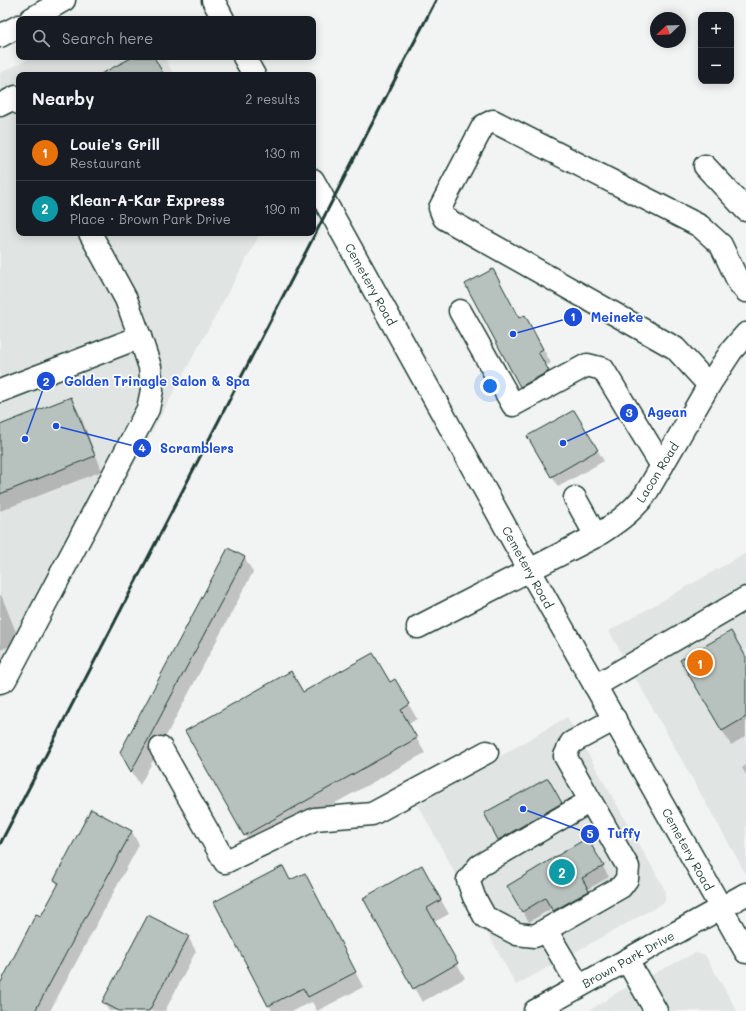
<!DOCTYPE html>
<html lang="en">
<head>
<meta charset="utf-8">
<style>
	:root { --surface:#171b24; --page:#242831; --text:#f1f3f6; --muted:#9ea1a6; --line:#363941; --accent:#0b8043 }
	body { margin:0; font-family:Mali,sans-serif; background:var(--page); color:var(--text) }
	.controls { position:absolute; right:12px; top:12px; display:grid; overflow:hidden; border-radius:8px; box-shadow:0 2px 10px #0003 }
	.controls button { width:36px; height:36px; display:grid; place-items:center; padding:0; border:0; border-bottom:1px solid var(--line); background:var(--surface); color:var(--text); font:20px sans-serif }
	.compass { position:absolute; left:650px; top:12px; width:36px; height:36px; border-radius:50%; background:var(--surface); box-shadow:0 2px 10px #0003; rotate:247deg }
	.you { position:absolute; left:490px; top:386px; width:14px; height:14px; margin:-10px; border:3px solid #fff; border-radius:50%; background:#1a73e8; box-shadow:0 0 0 6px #1a73e833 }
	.badge { display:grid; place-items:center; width:26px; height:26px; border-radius:50%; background:var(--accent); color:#fff; font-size:13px; font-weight:700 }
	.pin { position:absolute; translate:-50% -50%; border:2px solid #fff; box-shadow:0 1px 4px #0006 }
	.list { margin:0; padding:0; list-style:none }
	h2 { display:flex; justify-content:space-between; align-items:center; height:52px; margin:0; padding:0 16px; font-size:17px }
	h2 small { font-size:13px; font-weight:400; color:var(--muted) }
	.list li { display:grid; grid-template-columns:26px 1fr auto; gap:12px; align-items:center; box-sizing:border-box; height:56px; padding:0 16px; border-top:1px solid var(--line) }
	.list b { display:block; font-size:15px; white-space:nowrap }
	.list p { margin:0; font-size:13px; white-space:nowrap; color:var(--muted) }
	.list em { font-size:13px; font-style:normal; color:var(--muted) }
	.icon { flex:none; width:22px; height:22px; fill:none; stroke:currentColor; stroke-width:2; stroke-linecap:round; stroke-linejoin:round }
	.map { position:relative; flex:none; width:746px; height:1011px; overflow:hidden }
	.search { position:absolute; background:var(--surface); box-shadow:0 2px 10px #0003; left:16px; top:16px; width:300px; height:44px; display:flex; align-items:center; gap:10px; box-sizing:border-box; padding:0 14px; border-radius:8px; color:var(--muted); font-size:15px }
	.panel { position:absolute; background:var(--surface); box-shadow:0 2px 10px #0003; left:16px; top:72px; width:300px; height:164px; border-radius:8px }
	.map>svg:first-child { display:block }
	.built { fill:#e0e4e3 }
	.shadow { fill:#0003 }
	.building { fill:#b7c1bd; stroke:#1f3d34 }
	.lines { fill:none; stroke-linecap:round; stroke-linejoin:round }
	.minor-casing { stroke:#1f3d34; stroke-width:25 }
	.major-casing { stroke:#1f3d34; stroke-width:25 }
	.minor { stroke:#fff; stroke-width:22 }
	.major { stroke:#fff; stroke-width:22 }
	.rail { stroke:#1f3d34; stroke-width:3 }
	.labels { text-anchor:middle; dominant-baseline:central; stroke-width:3.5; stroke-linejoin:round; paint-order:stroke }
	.street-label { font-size:12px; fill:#1f3d34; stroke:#fff }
	.leader { fill:none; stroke:#1d4ed8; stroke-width:1.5 }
	.callout-dot { fill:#1d4ed8; stroke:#fff; stroke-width:1.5 }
	.mark-label { font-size:12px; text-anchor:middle; font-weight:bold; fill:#fff }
	.callout-label { font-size:13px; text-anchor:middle; font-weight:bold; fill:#1d4ed8; stroke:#fff; stroke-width:3.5; stroke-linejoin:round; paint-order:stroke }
</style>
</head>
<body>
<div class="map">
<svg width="746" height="1011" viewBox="0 0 746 1011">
	<rect width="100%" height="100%" fill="#f2f3f3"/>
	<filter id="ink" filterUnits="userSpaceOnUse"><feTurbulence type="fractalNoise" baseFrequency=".025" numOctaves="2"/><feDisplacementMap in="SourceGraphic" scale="8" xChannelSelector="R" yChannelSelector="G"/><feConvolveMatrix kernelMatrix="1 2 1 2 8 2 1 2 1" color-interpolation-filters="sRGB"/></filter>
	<g filter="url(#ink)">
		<!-- built -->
		<g class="built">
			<path d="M33,57H164L174,75H19V233L260,234L9,693L0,697V73Z"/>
			<path d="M746,553V874L609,631Z"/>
			<path d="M567,717L665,890V902L516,985L418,805Z"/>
			<path d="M695,953L705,955L737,1011H589L618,992Z"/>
		</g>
		<!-- shadow -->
		<g class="shadow">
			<path d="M533,330L551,363L546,366L556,386L529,401L521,387Z"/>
			<path d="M71,398L79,412L102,471L0,511V426Z"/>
			<path d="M574,411L604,461L558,487L529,436Z"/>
			<path d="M229,550L245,558L253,572L140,785L121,752Z"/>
			<path d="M0,592L20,642L0,650Z"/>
			<path d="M746,659V736L731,745L689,675Z"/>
			<path d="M395,680L417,719L408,724L425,753L253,849L187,731L303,694L390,683Z"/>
			<path d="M746,765V775L742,768Z"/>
			<path d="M554,790L567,814L505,850L485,814Z"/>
			<path d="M92,810L132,832L139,845L50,1011H0V985L58,886L55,880Z"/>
			<path d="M587,840L609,877L588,889L595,902L560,921L552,908L529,922L508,886Z"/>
			<path d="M290,881L312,888L363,987L317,1011L312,1002L293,1011H272L269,1005Z"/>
			<path d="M430,881L449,914L434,922L465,978L422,1002L414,988Z"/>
			<path d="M188,937L196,951L165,1011H109L103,1002Z"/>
		</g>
		<!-- building -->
		<g class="building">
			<path d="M133,57H154L164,75H99Z"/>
			<path d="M493,269L519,318L525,315L543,349L538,352L549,371L520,387L465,284Z"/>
			<path d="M71,397L95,456L0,494V425Z"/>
			<path d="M574,410L598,450L551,477L527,436Z"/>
			<path d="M228,548L245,557L131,772L120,752Z"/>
			<path d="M731,631L746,657V717L722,731L680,660Z"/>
			<path d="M373,653L390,682L395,679L410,704L401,710L417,738L244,836L185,731L291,671L303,692Z"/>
			<path d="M548,778L562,803L498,840L484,813Z"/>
			<path d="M91,809L132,831L35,1011H0V984L36,914L41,916L59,883L54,880Z"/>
			<path d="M587,838L604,866L582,878L589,891L553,911L545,898L522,912L507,886Z"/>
			<path d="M422,865L441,900L427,908L458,963L413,989L363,898Z"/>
			<path d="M283,866L290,880L305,873L356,972L308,997L303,988L268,1006L214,902Z"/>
			<path d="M148,915L189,936L149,1011H119L102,1002Z"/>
		</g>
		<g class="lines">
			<!-- minor casing -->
			<g class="minor-casing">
				<g id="minor">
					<path d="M0,105L16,97L19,103"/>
					<path d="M705,166L746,210"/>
					<path d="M460,311L513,405L587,365L603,369L662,466"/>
					<path d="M709,385L675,348L444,218L440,208L483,126L493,121L700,226L721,245L739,283L746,291"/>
					<path d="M0,391L140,337"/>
					<path d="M575,498L596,536"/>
					<path d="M418,627L596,536C615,524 631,513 645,495L709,385L732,350L746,334"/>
					<path d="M0,682L5,680L148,409L152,390L150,367L140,337L126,299L90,233"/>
					<path d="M595,686L746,598"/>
					<path d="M161,748L225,862L315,819L372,814L487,752"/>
					<path d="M590,801L479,866L468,880L474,897L485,917L517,934L535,936L621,887L627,879L628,867L565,756L571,743L615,719"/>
					<path d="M546,930L579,986"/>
					<path d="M627,960L656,1011"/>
					<path d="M535,1011L746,894"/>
				</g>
			</g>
			<!-- major casing -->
			<g class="major-casing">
				<g id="major">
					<path d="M213,0L223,19"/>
					<path d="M31,19L64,0"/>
					<path d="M0,36L19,26"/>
					<path d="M244,57L254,75"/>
					<path d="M313,180L516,546L746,952"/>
				</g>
			</g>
			<!-- minor -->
			<use href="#minor" class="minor"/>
			<!-- major -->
			<use href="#major" class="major"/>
			<!-- rail -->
			<path class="rail" d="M0,844L436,0"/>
		</g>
	</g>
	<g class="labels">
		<!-- street labels -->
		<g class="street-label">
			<text transform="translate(371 284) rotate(61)">Cemetery Road</text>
			<text transform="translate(657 472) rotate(-58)">Lacon Road</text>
			<text transform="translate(528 567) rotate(61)">Cemetery Road</text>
			<text transform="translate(688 849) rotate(61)">Cemetery Road</text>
			<text transform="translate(628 959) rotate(-29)">Brown Park Drive</text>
		</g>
	</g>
	<!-- callouts -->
	<path class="leader" d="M513 334L573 317M25 439L46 381M563 443L629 413M56 426L142 448M523 809L590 834"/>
	<g class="callout-dot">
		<circle cx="513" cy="334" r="4"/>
		<circle cx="25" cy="439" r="4"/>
		<circle cx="563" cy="443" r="4"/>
		<circle cx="56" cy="426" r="4"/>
		<circle cx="523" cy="809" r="4"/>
		<circle cx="573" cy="317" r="10"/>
		<circle cx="46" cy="381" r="10"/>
		<circle cx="629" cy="413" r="10"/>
		<circle cx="142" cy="448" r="10"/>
		<circle cx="590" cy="834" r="10"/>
	</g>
	<g class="mark-label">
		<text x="573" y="321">1</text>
		<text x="46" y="386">2</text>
		<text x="629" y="417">3</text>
		<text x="142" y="452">4</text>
		<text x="590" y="838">5</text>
	</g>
	<g class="callout-label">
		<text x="617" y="322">Meineke</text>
		<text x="157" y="386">Golden Trinagle Salon &amp; Spa</text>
		<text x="667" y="417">Agean</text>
		<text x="197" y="453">Scramblers</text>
		<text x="624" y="838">Tuffy</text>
	</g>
</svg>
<div class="controls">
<button>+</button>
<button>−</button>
</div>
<svg class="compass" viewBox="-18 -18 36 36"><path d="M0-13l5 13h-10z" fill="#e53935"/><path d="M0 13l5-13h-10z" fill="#9ea1a6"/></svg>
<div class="you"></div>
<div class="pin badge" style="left:700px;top:663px;background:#e8710a">1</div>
<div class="pin badge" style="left:562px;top:872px;background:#0f9aa8">2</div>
<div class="search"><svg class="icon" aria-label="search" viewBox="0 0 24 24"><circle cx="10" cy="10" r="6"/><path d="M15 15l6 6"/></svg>Search here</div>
<section class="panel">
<h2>Nearby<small>2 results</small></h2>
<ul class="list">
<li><span class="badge" style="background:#e8710a">1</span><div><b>Louie's Grill</b><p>Restaurant</p></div><em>130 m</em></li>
<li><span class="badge" style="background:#0f9aa8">2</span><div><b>Klean-A-Kar Express</b><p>Place · Brown Park Drive</p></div><em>190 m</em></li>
</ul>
</section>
</div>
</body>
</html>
